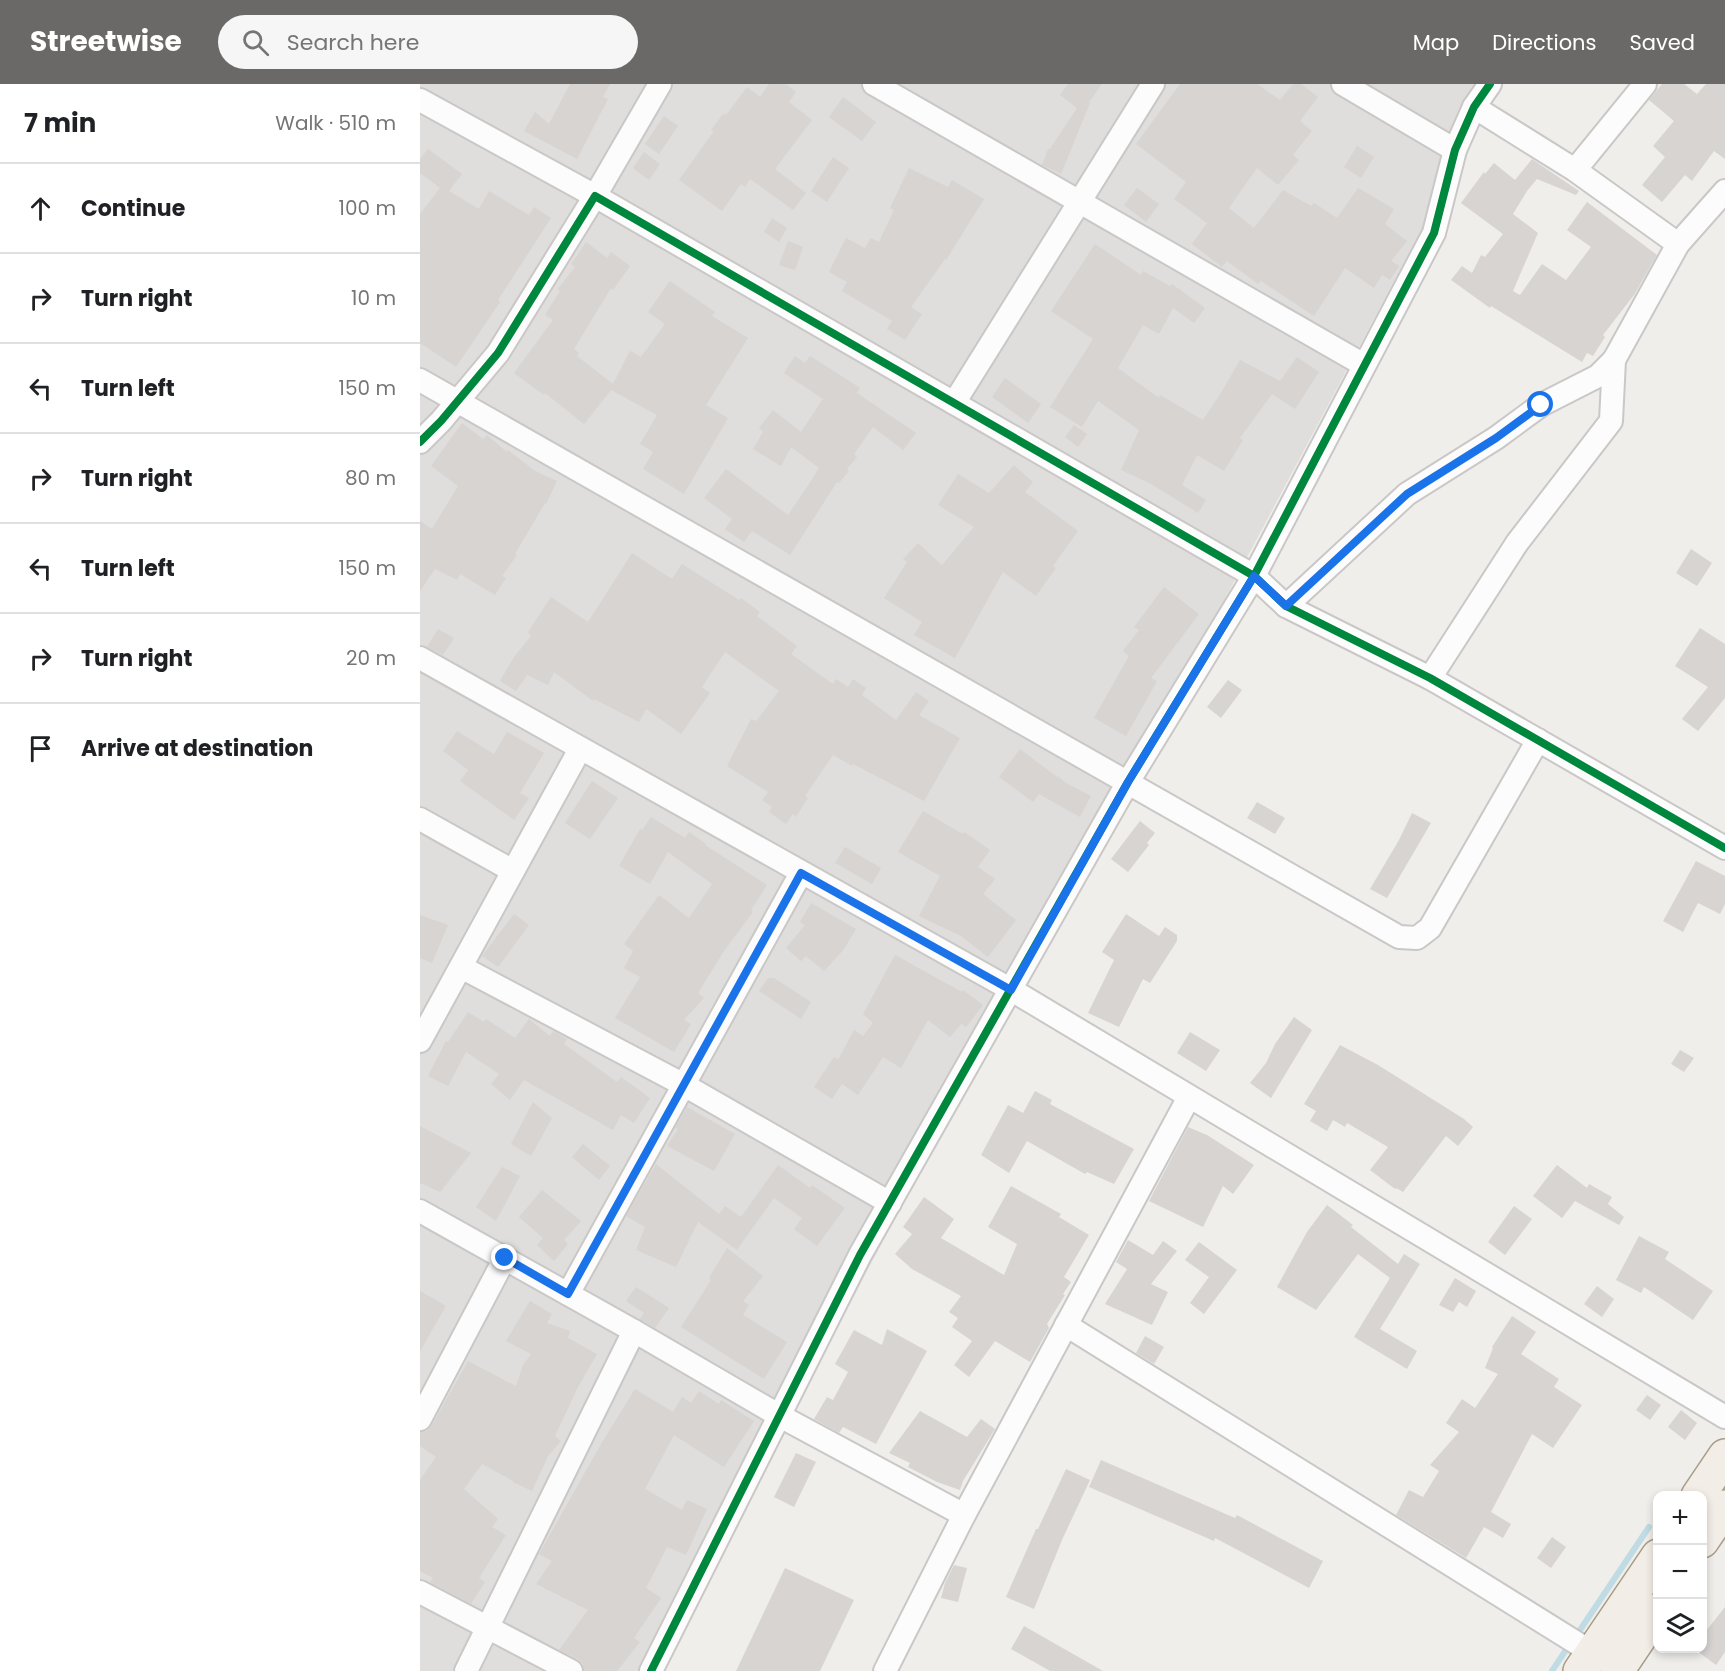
<!DOCTYPE html>
<html lang="en">
<head>
<meta charset="utf-8">
<style>
	:root { --surface:#fff; --page:#f6f6f6; --text:#202124; --muted:#757577; --line:#e0e0e0; --accent:#6a6968 }
	body { margin:0; font-family:Poppins,sans-serif; background:var(--page); color:var(--text) }
	.controls { position:absolute; right:18px; bottom:18px; display:grid; overflow:hidden; border-radius:12px; box-shadow:0 3px 9px #0003 }
	.controls button { width:54px; height:54px; display:grid; place-items:center; padding:0; border:0; border-bottom:2px solid var(--line); background:var(--surface); color:var(--text); font:30px sans-serif }
	.stop { position:absolute; width:18px; height:18px; margin:-14px; border:4px solid #1a73e8; border-radius:50%; background:#fff }
	.stop.end { background:#1a73e8; border-color:#fff; box-shadow:0 2px 6px #0008 }
	.list { margin:0; padding:0; list-style:none }
	h2 { display:flex; justify-content:space-between; align-items:center; height:78px; margin:0; padding:0 24px; font-size:26px }
	h2 small { font-size:20px; font-weight:400; color:var(--muted) }
	.list li { display:grid; grid-template-columns:39px 1fr auto; gap:18px; align-items:center; box-sizing:border-box; height:90px; padding:0 24px; border-top:2px solid var(--line) }
	.list b { display:block; font-size:22px; white-space:nowrap }
	.list em { font-size:20px; font-style:normal; color:var(--muted) }
	.icon { flex:none; width:33px; height:33px; fill:none; stroke:currentColor; stroke-width:2; stroke-linecap:round; stroke-linejoin:round }
	.map { position:relative; flex:none; width:1305px; height:1587px; overflow:hidden }
	header { display:flex; align-items:center; gap:36px; box-sizing:border-box; height:84px; padding:0 30px; background:var(--accent); color:#fff }
	header strong { font-size:28px }
	nav { display:flex; gap:33px; margin-inline-start:auto; font-size:21px }
	.search { width:420px; height:54px; background:var(--page); display:flex; align-items:center; gap:15px; box-sizing:border-box; padding:0 21px; border-radius:33px; color:var(--muted); font-size:22px }
	main { display:flex }
	aside { flex:1; background:var(--surface) }
	.map>svg:first-child { display:block }
	.residential { fill:#dfdedc }
	.lines { fill:none; stroke-linecap:round; stroke-linejoin:round }
	.stream { stroke:#bfdbe3; stroke-width:6 }
	.building { fill:#d7d4d2 }
	.street-casing { stroke:#c9c8c7; stroke-width:26 }
	.primary-casing { stroke:#a79c86; stroke-width:36 }
	.street { stroke:#fdfcfc; stroke-width:22 }
	.primary { stroke:#f3ede7; stroke-width:33 }
	.cycleway-casing { stroke:#fff; stroke-width:11 }
	.cycleway { stroke:#00873e; stroke-width:8 }
	.route { stroke:#1a73e8; stroke-width:8 }
</style>
</head>
<body>
<header>
<strong>Streetwise</strong>
<div class="search"><svg class="icon" aria-label="search" viewBox="0 0 24 24"><circle cx="10" cy="10" r="6"/><path d="M15 15l6 6"/></svg>Search here</div>
<nav><a>Map</a><a>Directions</a><a>Saved</a></nav>
</header>
<main>
<aside>
<h2>7 min<small>Walk · 510 m</small></h2>
<ul class="list">
<li><svg class="icon" aria-label="ahead" viewBox="0 0 24 24"><path d="M12 20V5M6 11l6-6 6 6"/></svg><div><b>Continue</b></div><em>100 m</em></li>
<li><svg class="icon" aria-label="right" viewBox="0 0 24 24"><path d="M7 20v-9h11M14 6l5 5-5 5"/></svg><div><b>Turn right</b></div><em>10 m</em></li>
<li><svg class="icon" aria-label="left" viewBox="0 0 24 24"><path d="M17 20v-9H6M10 6l-5 5 5 5"/></svg><div><b>Turn left</b></div><em>150 m</em></li>
<li><svg class="icon" aria-label="right" viewBox="0 0 24 24"><path d="M7 20v-9h11M14 6l5 5-5 5"/></svg><div><b>Turn right</b></div><em>80 m</em></li>
<li><svg class="icon" aria-label="left" viewBox="0 0 24 24"><path d="M17 20v-9H6M10 6l-5 5 5 5"/></svg><div><b>Turn left</b></div><em>150 m</em></li>
<li><svg class="icon" aria-label="right" viewBox="0 0 24 24"><path d="M7 20v-9h11M14 6l5 5-5 5"/></svg><div><b>Turn right</b></div><em>20 m</em></li>
<li><svg class="icon" aria-label="arrive" viewBox="0 0 24 24"><path d="M6 21V4h12l-3 4 3 4H6"/></svg><div><b>Arrive at destination</b></div></li>
</ul>
</aside>
<div class="map">
<svg width="1305" height="1587" viewBox="0 0 1305 1587">
	<rect width="100%" height="100%" fill="#f0eeeb"/>
	<!-- residential -->
	<path class="residential" d="M0,0H1079L446,1189L239,1587H0Z"/>
	<g class="lines">
		<!-- stream -->
		<g class="stream">
			<path d="M1156,1552L1229,1443"/>
			<path d="M1132,1587L1150,1560"/>
		</g>
	</g>
	<!-- building -->
	<g class="building">
		<path d="M150,0H190L183,13L188,15L157,75L104,47L115,28L129,40Z"/>
		<path d="M349,0H366L376,8L369,18L392,36L355,85L386,109L373,126L330,95L325,103L321,100L302,127L259,96L294,47L291,46L303,30L306,31L327,3L340,13Z"/>
		<path d="M648,0H682L669,18L670,19L641,90L622,81L628,65H630L657,24L640,11Z"/>
		<path d="M760,0H837L860,16L873,0H881L898,13L880,37L892,47L873,71L879,76L858,101L837,84L809,124L834,144L863,106L891,122L894,119L917,134L938,104L974,125L965,140L987,157L971,177L979,182L970,196L962,191L954,204L925,184L894,232L841,197L838,200L807,177L802,183L772,160L787,139L754,115L766,98L716,60Z"/>
		<path d="M1242,0H1264L1277,10L1286,0H1305V75L1294,67L1272,97L1265,91L1242,118L1222,101L1245,73L1233,62L1254,37L1229,16Z"/>
		<path d="M423,13L456,38L442,57L409,33Z"/>
		<path d="M244,32L258,42L239,70L225,60Z"/>
		<path d="M937,62L954,73L941,94L924,83Z"/>
		<path d="M8,65L42,90L29,107L59,125L69,107L109,131L114,123L131,134L78,216L80,218L36,283L0,259V130L20,104L0,89V75Z"/>
		<path d="M224,68L240,80L229,96L213,84Z"/>
		<path d="M413,73L429,84L407,118L391,107Z"/>
		<path d="M1112,75L1159,107L1156,111L1117,95L1107,107L1093,130L1118,149L1093,207L1100,211L1122,180L1146,196L1171,163L1147,146L1167,118L1237,171L1214,211L1183,251L1185,253L1173,272L1167,269L1162,278L1071,222L1070,224L1031,196L1042,182L1052,189L1061,171L1065,173L1083,150L1041,119L1064,88L1065,90L1074,79L1095,96Z"/>
		<path d="M489,84L528,103L532,96L564,115L526,176L525,175L491,223L502,230L485,256L467,245L472,237L422,207L427,198L409,188L426,154L445,164L451,154L459,158L474,126L470,124Z"/>
		<path d="M717,104L739,120L726,138L704,121Z"/>
		<path d="M352,134L367,144L359,158L344,148Z"/>
		<path d="M368,157L383,163L375,186L359,181Z"/>
		<path d="M166,158L187,174L191,168L210,182L193,206L191,204L154,265L159,269L157,272L193,300L210,267L221,273L245,240L228,228L250,197L295,228L292,232L328,254L286,321L308,334L264,410L223,385L233,368L220,360L237,331L191,306L164,340L125,309L124,311L94,289L133,236L125,231L140,207L138,205L155,183L151,180Z"/>
		<path d="M675,160L721,191L723,187L750,202L752,200L785,224L774,239L753,224L739,250L723,241L698,284L739,314L740,311L783,336L802,307L820,276L860,297L877,273L899,288L875,325L852,310L820,354L823,356L804,387L777,371L762,401L786,416L778,429L731,400L701,386L719,346L678,317L662,343L630,323L673,255L631,227Z"/>
		<path d="M375,272L385,279L390,272L420,291L440,304L437,309L496,349L483,366L453,343L434,370L437,373L427,385L429,387L419,399L417,398L370,471L332,447L324,458L305,445L312,435L284,414L306,385L368,431L389,400L399,384L371,363L361,382L333,365L343,348L339,344L353,326L381,348L403,315L364,289Z"/>
		<path d="M585,294L621,320L608,339L572,313Z"/>
		<path d="M42,339L63,355L67,351L87,368L88,366L115,387L137,397L126,420L125,419L95,470L97,471L82,492L86,494L75,511L40,490L37,496L15,485L0,507V437L12,445L38,402L11,382Z"/>
		<path d="M654,341L667,350L658,363L645,353Z"/>
		<path d="M594,381L613,398L605,408L658,447L633,482L636,484L616,512L583,488L535,574L494,551L502,538L464,514L487,478L483,475L498,459L522,481L554,443L518,421L538,390L569,409Z"/>
		<path d="M1271,465L1292,479L1277,502L1256,489Z"/>
		<path d="M212,469L252,495L262,480L319,516L321,514L340,528L337,532L377,562L371,570L413,600L416,595L428,603L433,595L446,604L442,611L476,636L496,608L509,617L499,631L540,654L504,717L433,680L432,682L413,671L385,712L388,714L376,733L373,730L366,740L349,728L352,723L342,716L348,708L307,682L331,635L336,637L359,607L305,568L282,603L290,609L261,650L226,625L219,638L174,615L173,617L134,588L128,601L107,591L96,607L80,597L94,573L111,552L108,548L131,513L168,538Z"/>
		<path d="M744,503L779,530L731,594L737,597L706,652L674,634L709,572L703,567L719,546L714,543Z"/>
		<path d="M1280,544L1305,560V614L1278,647L1262,635L1288,603L1255,582Z"/>
		<path d="M18,545L34,554L23,571L7,563Z"/>
		<path d="M808,596L822,606L801,634L787,623Z"/>
		<path d="M37,647L74,670L87,648L124,669L100,709L109,714L94,736L40,697L48,686L23,667Z"/>
		<path d="M600,665L637,693L638,692L646,699L671,712L660,733L619,710L613,718L579,693Z"/>
		<path d="M172,697L198,714L170,755L145,739Z"/>
		<path d="M837,718L865,734L855,750L827,734Z"/>
		<path d="M503,727L543,750L544,748L570,766L558,783L575,795L563,810L596,836L568,873L541,852L499,832L520,792L478,768Z"/>
		<path d="M992,729L1011,739L967,814L950,805L979,756Z"/>
		<path d="M231,733L265,754L269,748L286,760L285,761L347,801L331,826L333,828L304,867L278,909L284,914L264,936L271,940L254,968L195,934L220,893L204,884L213,867L204,860L239,811L269,834L292,800L248,768L230,800L199,782L220,745L222,746Z"/>
		<path d="M720,737L735,749L727,759L729,761L708,788L691,775Z"/>
		<path d="M425,763L461,784L452,800L415,779Z"/>
		<path d="M1276,777L1305,792V820L1300,830L1278,819L1263,848L1243,837Z"/>
		<path d="M391,819L436,845L424,865L404,887L386,872L381,877L366,864L385,841L380,838Z"/>
		<path d="M94,830L109,841L78,883L62,872Z"/>
		<path d="M706,830L739,852L745,843L757,851V857L730,899L723,895L699,943L668,929L694,876L682,868Z"/>
		<path d="M0,831L28,841L12,879L0,874Z"/>
		<path d="M475,871L542,908L543,906L563,921L546,943L541,940L530,953L508,936L481,984L463,973L438,1011L422,1000L412,1015L394,1003L414,973L418,976L434,946L443,952L453,939L443,930Z"/>
		<path d="M348,894H354L391,918L381,935L339,907Z"/>
		<path d="M48,928L64,938L66,935L95,954L109,935L130,952L133,947L147,955L144,960L197,998L201,993L230,1014L214,1039L201,1031L193,1046L104,996L90,1016L71,1000L79,990L46,968L28,1002L8,992L26,957L28,958Z"/>
		<path d="M874,933L892,946L851,1014L830,999L846,979L855,960Z"/>
		<path d="M770,948L800,966L786,987L757,969Z"/>
		<path d="M920,961L958,981L1044,1035L1053,1043L1038,1062L1026,1052L983,1108L976,1104L975,1105L950,1086L968,1063L927,1039L925,1043L913,1036L907,1047L890,1037L896,1027L884,1020Z"/>
		<path d="M1260,966L1274,974L1264,988L1251,980Z"/>
		<path d="M615,1007L632,1016L630,1020L714,1065L694,1100L667,1088L665,1090L607,1057L589,1089L561,1071L588,1021L603,1029Z"/>
		<path d="M113,1018L132,1034L111,1072L91,1060Z"/>
		<path d="M267,1023L315,1050L294,1087L247,1062L258,1045L255,1044Z"/>
		<path d="M0,1042L51,1069L20,1108L0,1099Z"/>
		<path d="M768,1043L787,1051L834,1081L813,1110L803,1102L783,1143L729,1117Z"/>
		<path d="M163,1060L190,1082L179,1096L152,1073Z"/>
		<path d="M236,1080L299,1130L305,1122L321,1133L358,1081L390,1104L392,1101L425,1124L397,1162L374,1145L382,1134L354,1114L317,1166L278,1138L256,1183L216,1166L225,1143L206,1132Z"/>
		<path d="M1137,1081L1167,1104L1169,1100L1192,1113L1188,1120L1204,1133L1199,1141L1155,1117L1142,1134L1113,1112Z"/>
		<path d="M82,1083L100,1092L76,1137L56,1123Z"/>
		<path d="M591,1102L641,1130L639,1133L669,1151L644,1193L651,1198L643,1210L645,1211L627,1240L629,1244L610,1278L575,1257L549,1293L534,1281L552,1257L532,1243L538,1234L529,1228L541,1212L492,1185L475,1170L492,1150L483,1143L504,1113L534,1135L521,1154L584,1191L597,1160L568,1143Z"/>
		<path d="M122,1106L161,1137L144,1156L148,1160L134,1177L117,1161L123,1154L99,1133Z"/>
		<path d="M907,1121L933,1141L931,1143L978,1180L984,1170L1000,1180L960,1245L997,1267L987,1285L934,1253L970,1194L938,1170L896,1226L857,1203L887,1148Z"/>
		<path d="M1094,1122L1112,1135L1085,1171L1068,1158Z"/>
		<path d="M1219,1152L1249,1168L1245,1175L1293,1207L1273,1236L1224,1203L1221,1209L1196,1196Z"/>
		<path d="M708,1156L733,1171L743,1157L757,1167L731,1200L748,1208L732,1241L685,1220L707,1185L696,1178Z"/>
		<path d="M779,1158L817,1186L784,1230L770,1219L789,1193L765,1176Z"/>
		<path d="M307,1164L343,1192L323,1217L329,1221L323,1231L367,1258L344,1295L261,1243L291,1196L289,1194Z"/>
		<path d="M1035,1194L1056,1207L1047,1223L1039,1218L1033,1228L1019,1221Z"/>
		<path d="M1177,1202L1194,1215L1182,1233L1164,1220Z"/>
		<path d="M216,1203L249,1224L235,1244L220,1235L224,1229L206,1217Z"/>
		<path d="M0,1207L26,1222L0,1267Z"/>
		<path d="M110,1217L132,1230L127,1239L150,1247L148,1254L177,1270L158,1303L135,1352L141,1357L128,1372L112,1407L93,1398V1397L62,1380L44,1405L78,1435L72,1443L86,1451L59,1494L65,1498L51,1520L10,1498L13,1494L0,1487V1396L16,1373L0,1362V1348L7,1347L12,1341L48,1277L96,1302L103,1281L111,1270L86,1257Z"/>
		<path d="M1092,1232L1116,1248L1101,1270L1139,1295L1134,1303L1162,1321L1133,1364L1112,1350L1071,1428L1091,1440L1083,1454L1064,1443L1046,1474L976,1431L989,1406L1003,1413L1019,1387L1010,1381L1039,1348L1026,1339L1042,1315L1055,1324L1078,1290L1065,1284L1073,1264L1072,1263Z"/>
		<path d="M467,1245L507,1267L456,1360L423,1343L419,1349L394,1335L407,1313L413,1316L428,1288L415,1280L434,1246L462,1261Z"/>
		<path d="M725,1252L744,1263L734,1280L716,1269Z"/>
		<path d="M215,1305L253,1328L262,1313L271,1319L279,1307L299,1320L301,1316L334,1337L304,1383L254,1351L225,1405L262,1426L267,1416L287,1425L266,1471L247,1463L226,1504L241,1514L214,1554L220,1558L197,1587H164L163,1580L158,1575L139,1566L168,1526L116,1500L132,1477L119,1470L181,1360Z"/>
		<path d="M1227,1311L1241,1321L1230,1336L1216,1326Z"/>
		<path d="M1261,1326L1277,1339L1265,1356L1248,1343Z"/>
		<path d="M500,1327L547,1353L561,1335L575,1345L543,1397L540,1406L517,1398L488,1383L490,1379L469,1369Z"/>
		<path d="M376,1369L396,1378L374,1423L354,1413Z"/>
		<path d="M681,1376L815,1434L817,1431L903,1477L889,1504L795,1454L794,1457L669,1403Z"/>
		<path d="M646,1385L670,1396L642,1456L614,1525L586,1513L616,1445H618Z"/>
		<path d="M1132,1453L1146,1463L1131,1484L1117,1474Z"/>
		<path d="M534,1481L547,1484L538,1518L521,1514L525,1499Z"/>
		<path d="M365,1484L434,1516L400,1587H316Z"/>
		<path d="M1305,1523V1568L1296,1581L1273,1564H1282V1552Z"/>
		<path d="M604,1542L683,1587H630L591,1565Z"/>
	</g>
	<g class="lines">
		<!-- street casing -->
		<g class="street-casing">
			<g id="street">
				<path d="M454,0L944,281"/>
				<path d="M923,0L1035,66"/>
				<path d="M0,16L175,112L240,0"/>
				<path d="M1054,23L1155,86L1258,160"/>
				<path d="M1155,86L1225,0"/>
				<path d="M0,296L979,853L997,854L1010,844L1118,656"/>
				<path d="M534,319L733,0"/>
				<path d="M0,358L21,337L78,269L175,112L834,492L866,522L1010,594L1305,764"/>
				<path d="M866,522L987,410L1076,354L1121,321L1178,292L1194,276"/>
				<path d="M0,574L590,905L1305,1333"/>
				<path d="M1010,594L1097,459L1191,337L1194,276L1258,160L1305,107"/>
				<path d="M0,735L93,787"/>
				<path d="M41,883L264,1001L470,1119"/>
				<path d="M0,957L160,665"/>
				<path d="M0,1127L214,1247L360,1332L544,1431"/>
				<path d="M148,1210L381,789"/>
				<path d="M646,1241L1184,1576"/>
				<path d="M0,1335L85,1174"/>
				<path d="M0,1508L151,1587"/>
				<path d="M46,1587L214,1247"/>
				<path d="M231,1587L440,1171L708,698L834,492L1014,149L1035,66L1054,23L1070,0"/>
				<path d="M465,1587L544,1431L769,1013"/>
			</g>
		</g>
		<!-- primary casing -->
		<g class="primary-casing">
			<g id="primary">
				<path d="M1278,1412L1305,1372"/>
				<path d="M1282,1457L1305,1423"/>
				<path d="M1160,1587L1238,1472"/>
				<path d="M1197,1587L1238,1526"/>
			</g>
		</g>
		<!-- street -->
		<use href="#street" class="street"/>
		<!-- primary -->
		<use href="#primary" class="primary"/>
		<!-- cycleway casing -->
		<g class="cycleway-casing">
			<g id="cycleway">
				<path d="M0,358L21,337L78,269L175,112L834,492L866,522L1010,594L1305,764"/>
				<path d="M231,1587L440,1171L708,698L834,492L1014,149L1035,66L1054,23L1070,0"/>
			</g>
		</g>
		<!-- cycleway -->
		<use href="#cycleway" class="cycleway"/>
	</g>
	<g class="lines">
		<!-- route -->
		<path class="route" d="M85,1174L148,1210L381,789L591,906L708,698L834,492L866,522L987,410L1076,354L1121,321"/>
	</g>
</svg>
<div class="controls">
<button>+</button>
<button>−</button>
<button><svg class="icon" aria-label="layers" viewBox="0 0 24 24"><path d="M12 4l9 5-9 5-9-5zM3 14l9 5 9-5"/></svg></button>
</div>
<div class="stop" style="left:1121px;top:321px"></div>
<div class="stop end" style="left:85px;top:1174px"></div>
</div>
</main>
</body>
</html>
